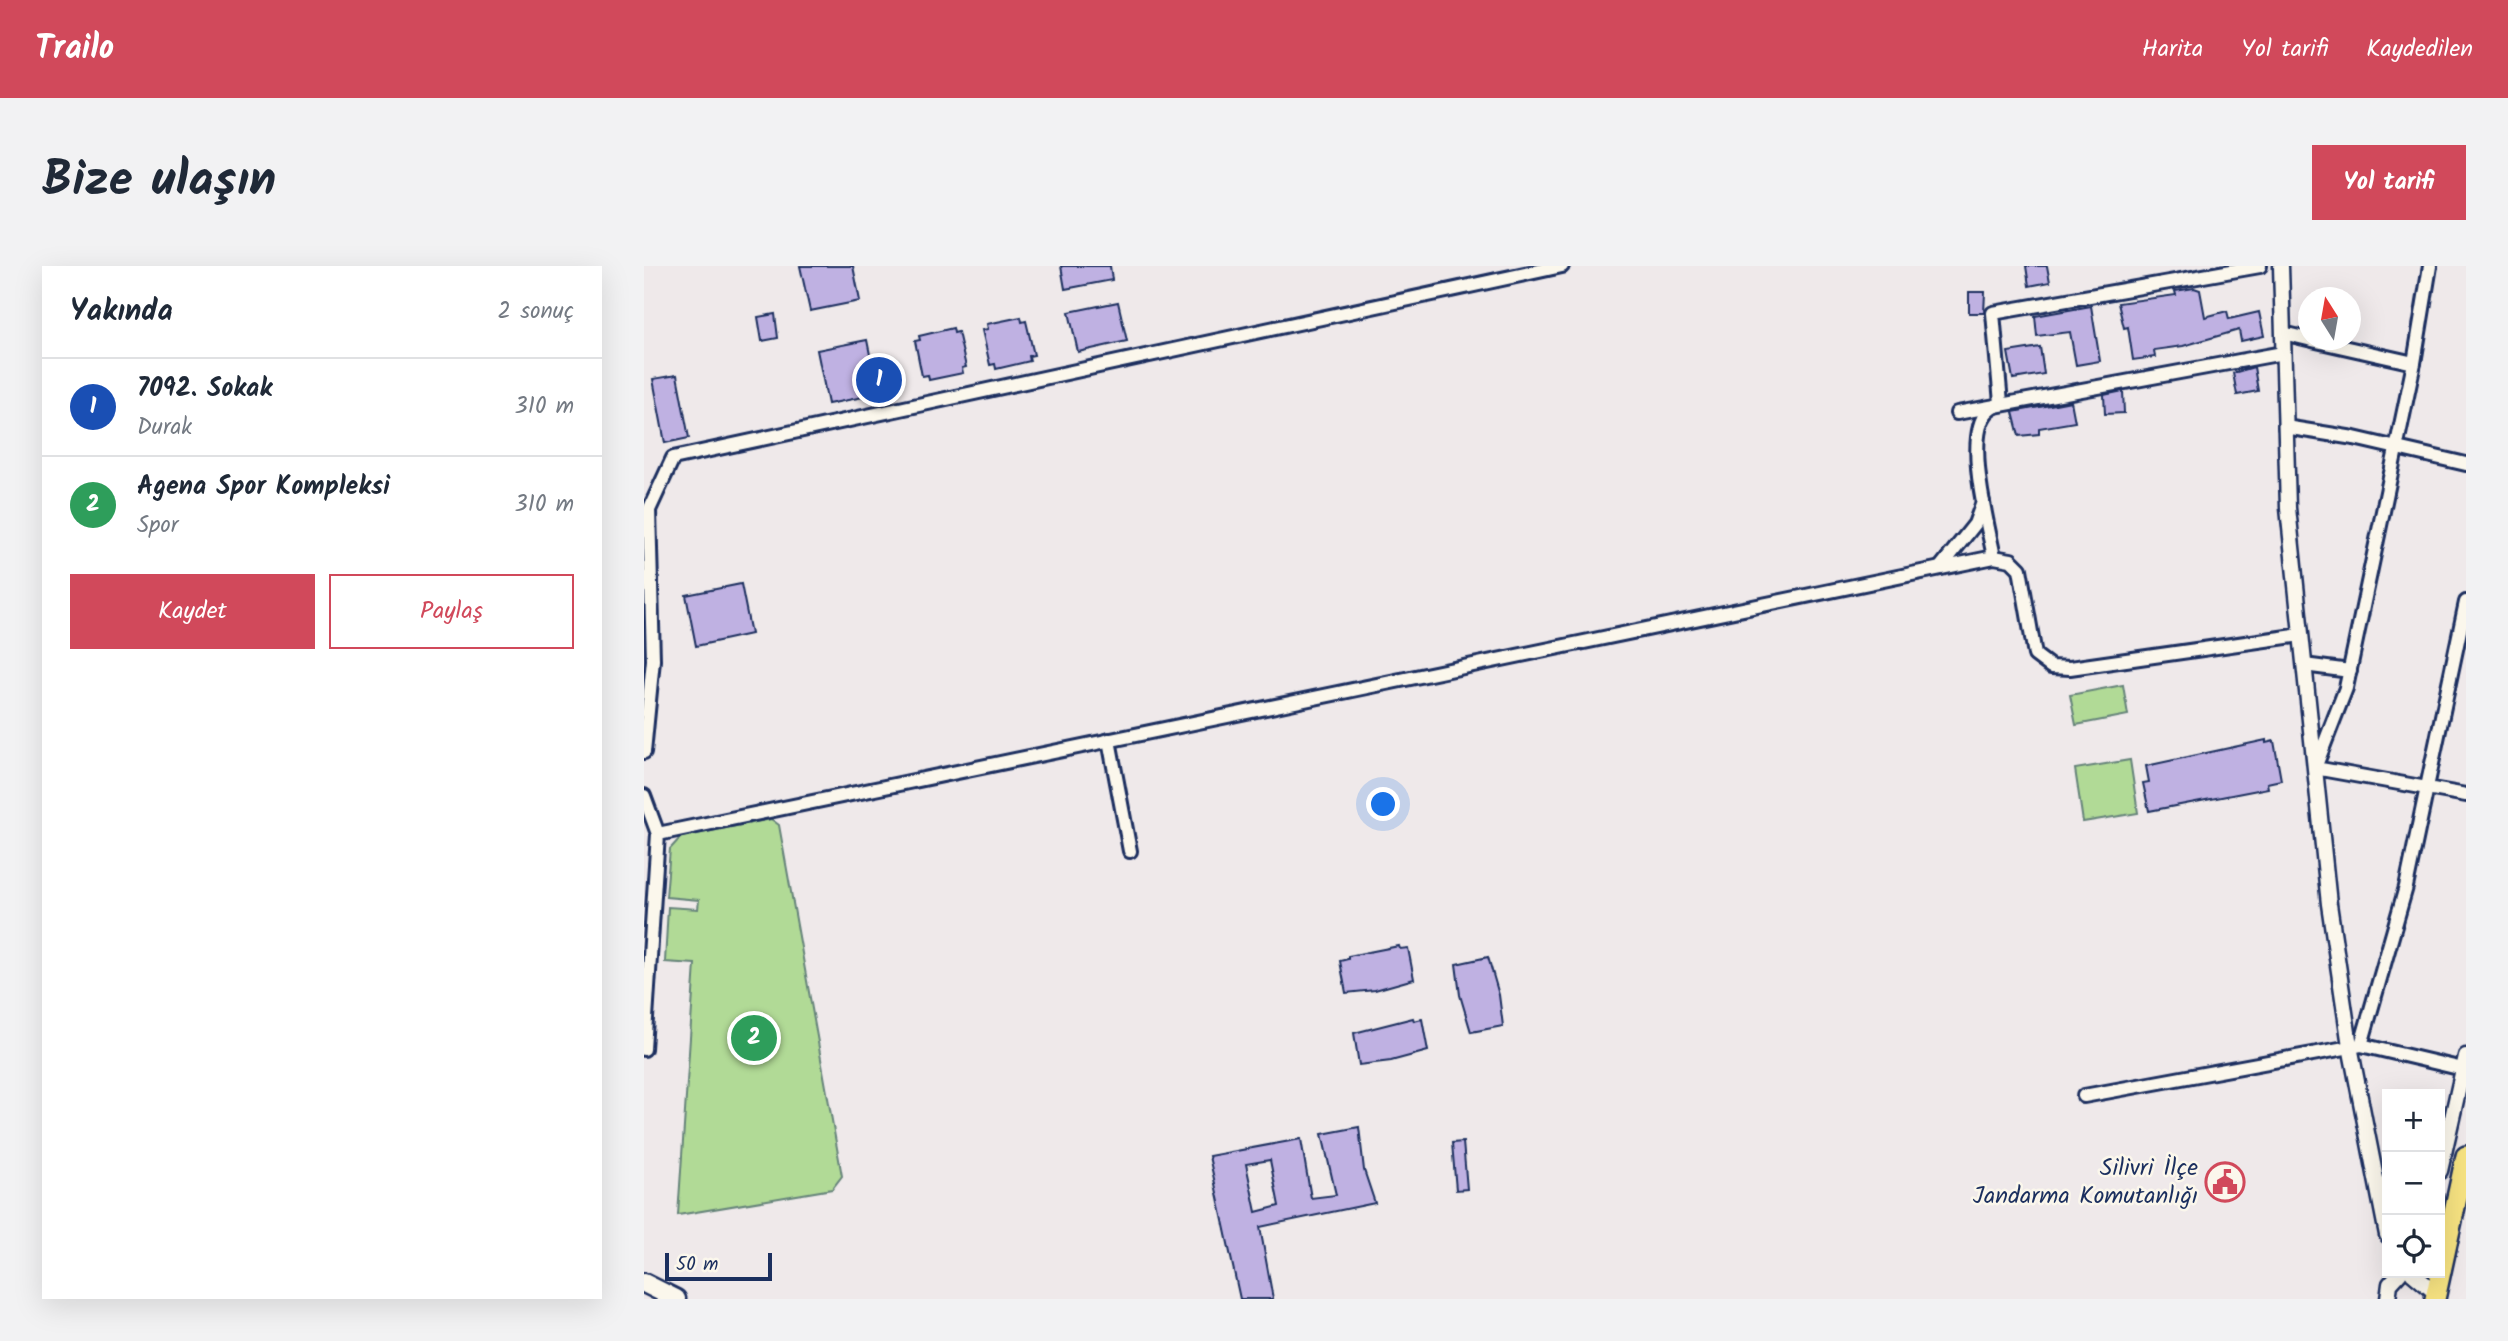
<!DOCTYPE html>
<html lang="tr">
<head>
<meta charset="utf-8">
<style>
	:root { --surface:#fff; --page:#f2f2f3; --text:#1f2937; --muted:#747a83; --line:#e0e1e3; --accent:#d1495b }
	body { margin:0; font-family:Kalam,sans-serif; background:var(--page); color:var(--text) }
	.controls { position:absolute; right:21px; bottom:21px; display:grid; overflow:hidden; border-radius:0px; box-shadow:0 7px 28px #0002 }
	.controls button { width:63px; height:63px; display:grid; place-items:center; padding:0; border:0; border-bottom:2px solid var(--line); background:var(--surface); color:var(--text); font:35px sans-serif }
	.compass { position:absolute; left:1654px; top:21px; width:63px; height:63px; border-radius:50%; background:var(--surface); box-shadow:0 7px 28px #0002; rotate:349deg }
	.scale { position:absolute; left:21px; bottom:18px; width:107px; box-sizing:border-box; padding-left:7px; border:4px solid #1b2f5e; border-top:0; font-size:19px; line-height:24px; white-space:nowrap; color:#1b2f5e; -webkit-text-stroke:5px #fbf7ec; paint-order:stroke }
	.you { position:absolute; left:740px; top:539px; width:24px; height:24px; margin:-18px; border:5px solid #fff; border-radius:50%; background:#1a73e8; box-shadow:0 0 0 10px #1a73e833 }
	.badge { display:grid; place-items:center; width:46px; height:46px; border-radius:50%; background:var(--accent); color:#fff; font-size:23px; font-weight:700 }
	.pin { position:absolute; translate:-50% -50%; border:4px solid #fff; box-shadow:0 2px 7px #0006 }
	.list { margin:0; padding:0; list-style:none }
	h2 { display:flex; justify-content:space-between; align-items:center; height:91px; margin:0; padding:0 28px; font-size:30px }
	h2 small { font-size:23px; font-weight:400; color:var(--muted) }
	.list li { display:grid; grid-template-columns:46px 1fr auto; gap:21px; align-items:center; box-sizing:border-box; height:98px; padding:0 28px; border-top:2px solid var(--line) }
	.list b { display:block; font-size:26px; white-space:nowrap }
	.list p { margin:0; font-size:23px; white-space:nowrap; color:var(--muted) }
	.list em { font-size:23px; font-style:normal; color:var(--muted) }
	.actions { display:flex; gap:14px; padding:21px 28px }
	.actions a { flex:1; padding:16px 0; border:2px solid var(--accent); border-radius:0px; text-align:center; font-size:24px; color:var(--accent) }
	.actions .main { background:var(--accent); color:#fff }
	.icon { flex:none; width:38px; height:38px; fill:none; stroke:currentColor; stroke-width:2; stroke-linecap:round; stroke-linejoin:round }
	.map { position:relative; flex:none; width:1822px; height:1033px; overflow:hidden; border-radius:0px }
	header { display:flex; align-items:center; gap:42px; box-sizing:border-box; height:98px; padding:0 35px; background:var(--accent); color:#fff }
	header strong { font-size:33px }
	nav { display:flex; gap:38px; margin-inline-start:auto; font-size:24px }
	.intro { display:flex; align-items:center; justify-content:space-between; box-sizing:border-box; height:168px; padding:0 42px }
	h1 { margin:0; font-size:49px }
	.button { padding:18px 32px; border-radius:0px; background:var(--accent); color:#fff; font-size:24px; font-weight:700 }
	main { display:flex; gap:42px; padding:0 42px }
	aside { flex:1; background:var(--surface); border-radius:0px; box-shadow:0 7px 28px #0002 }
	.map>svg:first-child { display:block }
	.green { fill:#b1da96; stroke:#66847a; stroke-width:2 }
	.building { fill:#bfb1e2; stroke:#1b2f5e; stroke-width:2; fill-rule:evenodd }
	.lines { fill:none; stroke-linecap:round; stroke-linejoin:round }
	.minor-casing { stroke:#1b2f5e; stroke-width:18 }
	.tertiary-casing { stroke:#1b2f5e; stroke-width:19 }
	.secondary-casing { stroke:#1b2f5e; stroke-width:23 }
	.trunk-casing { stroke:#1b2f5e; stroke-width:24 }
	.minor { stroke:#fbf7ec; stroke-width:12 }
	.tertiary { stroke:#fbf7ec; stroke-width:14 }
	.secondary { stroke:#fbf7ec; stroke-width:18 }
	.trunk { stroke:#f6e281; stroke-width:19 }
	.labels { text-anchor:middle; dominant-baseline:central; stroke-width:5; stroke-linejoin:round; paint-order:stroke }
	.poi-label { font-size:24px; fill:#1b2f5e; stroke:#fbf7ec; text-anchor:end }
</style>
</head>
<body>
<header>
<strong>Trailo</strong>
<nav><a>Harita</a><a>Yol tarifi</a><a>Kaydedilen</a></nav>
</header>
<div class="intro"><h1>Bize ulaşın</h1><a class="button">Yol tarifi</a></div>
<main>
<aside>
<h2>Yakında<small>2 sonuç</small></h2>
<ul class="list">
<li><span class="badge" style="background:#1a4fb4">1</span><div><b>7092. Sokak</b><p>Durak</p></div><em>310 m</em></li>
<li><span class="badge" style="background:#2e9e5b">2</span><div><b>Agena Spor Kompleksi</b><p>Spor</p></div><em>310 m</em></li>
</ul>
<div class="actions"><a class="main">Kaydet</a><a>Paylaş</a></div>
</aside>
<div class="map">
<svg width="1822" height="1033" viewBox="0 0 1822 1033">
	<rect width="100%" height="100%" fill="#efe9ea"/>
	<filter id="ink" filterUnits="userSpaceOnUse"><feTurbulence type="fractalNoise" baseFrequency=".0143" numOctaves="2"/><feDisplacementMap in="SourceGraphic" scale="14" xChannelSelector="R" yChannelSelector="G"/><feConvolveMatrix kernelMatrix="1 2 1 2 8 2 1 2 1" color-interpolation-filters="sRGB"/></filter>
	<g filter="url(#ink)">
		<!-- green -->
		<g class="green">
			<path d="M1479,419L1484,449L1432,459L1426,429Z"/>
			<path d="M1486,494L1494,547L1439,556L1431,503Z"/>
			<path d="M127,553L135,559L198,910L188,923L34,949L51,698L21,696L24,641L54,643L55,634L22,631L26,583L37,571Z"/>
		</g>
		<!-- building -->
		<g class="building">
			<path d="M156,0H209L216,35L166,45Z"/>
			<path d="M417,0H466L468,14L421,23Z"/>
			<path d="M1382,0H1403L1406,16L1385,20Z"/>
			<path d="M1550,22L1556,24L1561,51L1583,45L1585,53L1615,46L1620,70L1597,75L1595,64L1539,80L1510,84L1511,91L1489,94L1484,61L1480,62L1474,37L1532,29L1531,25Z"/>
			<path d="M1325,26H1341L1340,47H1325Z"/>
			<path d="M474,36L483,75L434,86L425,46Z"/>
			<path d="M1447,40L1456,95L1432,99L1426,66L1393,70L1391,50Z"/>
			<path d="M131,48L134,72L118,75L114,51Z"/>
			<path d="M377,51L378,56L382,55L390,89L385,90L386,95L352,103L351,98L346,99L338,64L344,63L343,58Z"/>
			<path d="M309,62L310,67L314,66L322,101L318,102L319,107L285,114L284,109L278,110L271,75L276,74L275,70Z"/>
			<path d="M223,74L234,128L184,138L173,84Z"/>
			<path d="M1396,81L1400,108L1369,113L1364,86Z"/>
			<path d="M1610,101L1614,125L1593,129L1589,107Z"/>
			<path d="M33,109L45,172L21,177L9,113Z"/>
			<path d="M1479,125L1480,147L1461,148L1460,129Z"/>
			<path d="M1427,135L1431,156L1395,162V168L1375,170L1369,146Z"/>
			<path d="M97,318L107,368L52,380L42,329Z"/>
			<path d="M1622,474V477L1630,475L1637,514L1623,517L1624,522L1505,545L1499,517L1505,516L1502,500Z"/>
			<path d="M755,680L756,683L764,682L770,713L731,724L702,727L696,695L704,693V690Z"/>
			<path d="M844,691L855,729L859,760L827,766L816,729L812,698Z"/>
			<path d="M769,752L770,755L778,753L784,785L747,795L715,799L710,767Z"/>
			<path d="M715,861L720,904L731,937L616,961L629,1033H596L565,890L657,873L667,932L692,929L678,868ZM626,894L635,940L612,946L602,898Z"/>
			<path d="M819,876L823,923L812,924L808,877Z"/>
		</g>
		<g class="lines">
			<!-- minor casing -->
			<g class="minor-casing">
				<g id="minor">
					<path d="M1786,0L1770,97L1702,422L1671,502L1822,529"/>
					<path d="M1639,67L1664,73"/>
					<path d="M1668,74L1770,97"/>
					<path d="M1313,147L1639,87"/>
					<path d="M1641,161L1710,172L1822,198"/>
					<path d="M1350,291C1344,259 1320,172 1343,146C1347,142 1353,139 1357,137L1349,47L1616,0"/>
					<path d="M1296,302L1331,258L1339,236"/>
					<path d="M1660,399L1706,405"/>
					<path d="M465,474L486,585"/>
					<path d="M0,486L9,394L5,244L29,192L918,0"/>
					<path d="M0,530L14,568"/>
					<path d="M1717,779L1819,803"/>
					<path d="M0,783L14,568L1350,291L1367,294L1376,303L1391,389L1407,401L1426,402L1657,369"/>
					<path d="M1440,830L1717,779L1762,621L1822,336"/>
				</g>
			</g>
			<!-- tertiary casing -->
			<g class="tertiary-casing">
				<g id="tertiary">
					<path d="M1637,0L1644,242L1685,638L1706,780L1743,969"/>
					<path d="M1796,905L1822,790"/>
					<path d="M1768,1007L1792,1027"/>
					<path d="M1744,1033L1746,1018L1756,1007"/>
				</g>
			</g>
			<!-- secondary casing -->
			<g class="secondary-casing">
				<path id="secondary" d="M0,1017L32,1033"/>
			</g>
			<!-- trunk casing -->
			<g class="trunk-casing">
				<path id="trunk" d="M1791,1033L1822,890"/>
			</g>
			<!-- minor -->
			<use href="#minor" class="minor"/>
			<!-- tertiary -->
			<use href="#tertiary" class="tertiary"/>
			<!-- secondary -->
			<use href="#secondary" class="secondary"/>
			<!-- trunk -->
			<use href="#trunk" class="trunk"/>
		</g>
	</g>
	<!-- icons -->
	<defs>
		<g id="civic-ring" transform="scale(2.0125)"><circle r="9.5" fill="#fbf7ec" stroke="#d1495b" stroke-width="1.5"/><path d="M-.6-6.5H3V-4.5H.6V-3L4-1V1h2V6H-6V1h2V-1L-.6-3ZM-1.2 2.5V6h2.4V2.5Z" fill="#d1495b"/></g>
	</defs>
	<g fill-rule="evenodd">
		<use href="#civic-ring" x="1581" y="916"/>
	</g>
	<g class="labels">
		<!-- poi labels -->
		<g class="poi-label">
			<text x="1554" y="902">Silivri İlçe<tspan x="1554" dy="28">Jandarma Komutanlığı</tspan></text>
		</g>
	</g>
</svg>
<div class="controls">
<button>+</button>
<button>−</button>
<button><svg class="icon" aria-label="locate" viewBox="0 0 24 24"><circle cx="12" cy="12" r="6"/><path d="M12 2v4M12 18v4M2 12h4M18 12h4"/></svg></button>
</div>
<svg class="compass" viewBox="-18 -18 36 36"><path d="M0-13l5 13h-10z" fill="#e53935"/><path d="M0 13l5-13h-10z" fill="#747a83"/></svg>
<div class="scale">50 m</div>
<div class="you"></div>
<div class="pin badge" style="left:235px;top:114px;background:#1a4fb4">1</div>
<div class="pin badge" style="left:110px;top:772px;background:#2e9e5b">2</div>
</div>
</main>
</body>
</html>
